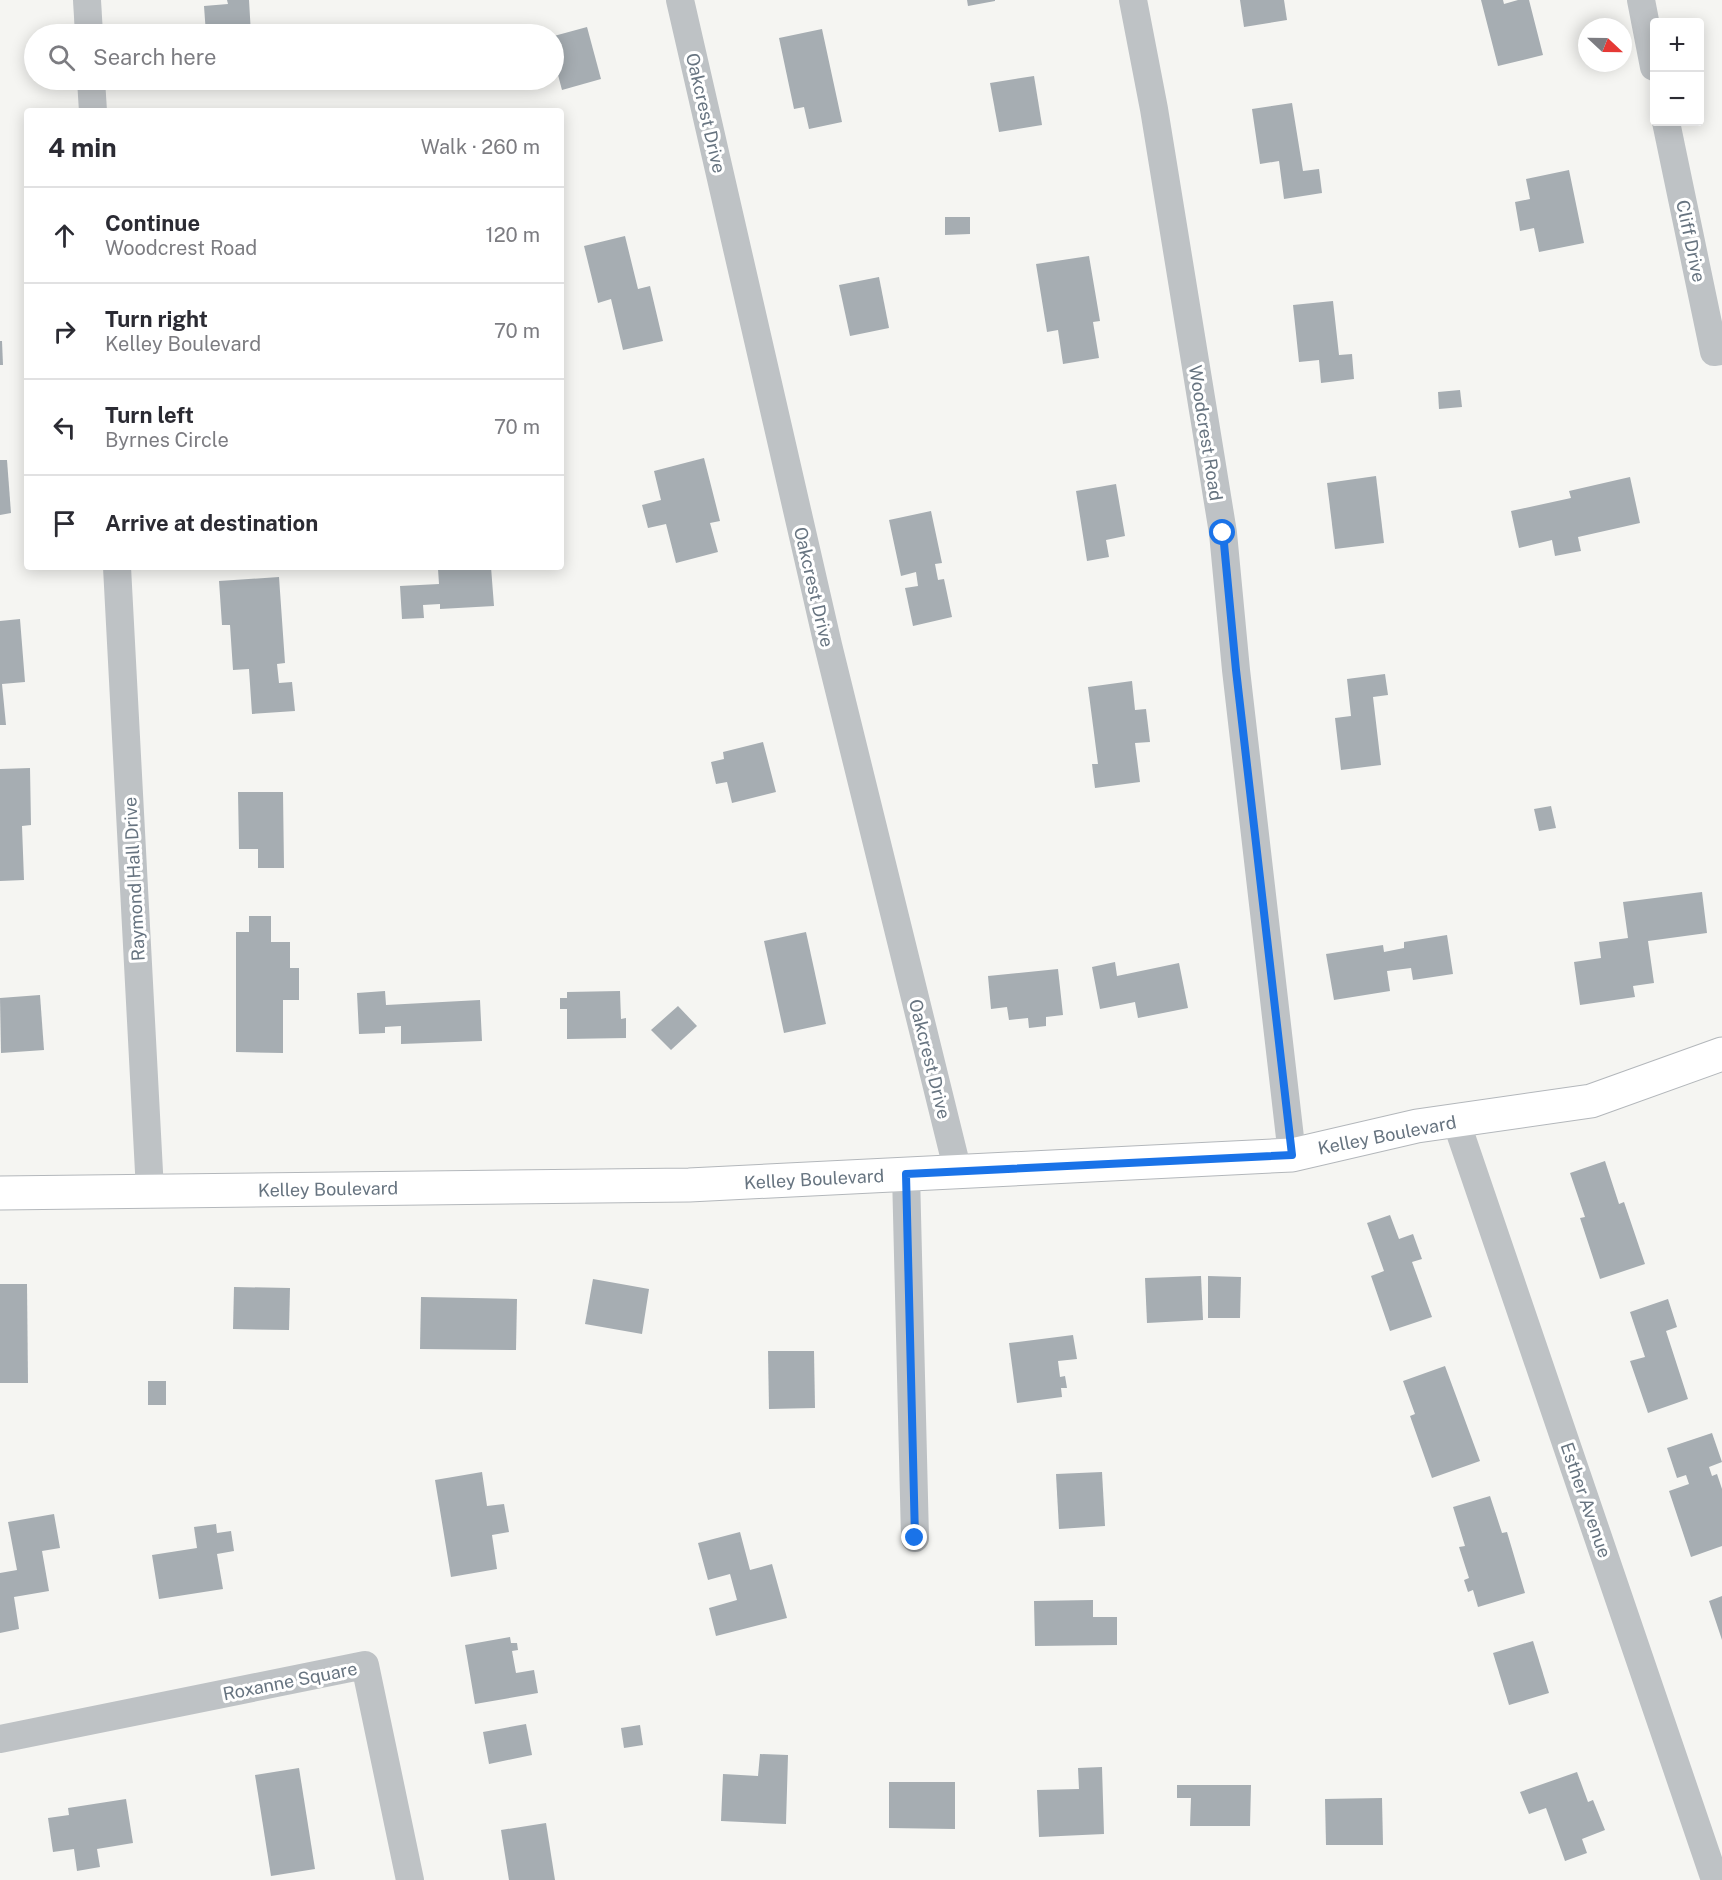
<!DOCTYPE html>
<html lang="en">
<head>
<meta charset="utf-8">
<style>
	:root { --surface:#fff; --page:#f2f2f3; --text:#2b2b33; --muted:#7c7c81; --line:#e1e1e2 }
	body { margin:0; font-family:"Public Sans",sans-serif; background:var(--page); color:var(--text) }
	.controls { position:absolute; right:18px; top:18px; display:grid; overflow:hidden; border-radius:6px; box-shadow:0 3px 15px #0003 }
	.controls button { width:54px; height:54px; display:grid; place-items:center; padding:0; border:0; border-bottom:2px solid var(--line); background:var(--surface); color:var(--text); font:30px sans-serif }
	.compass { position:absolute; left:1578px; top:18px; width:54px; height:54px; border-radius:50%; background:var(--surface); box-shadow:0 3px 15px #0003; rotate:112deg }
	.stop { position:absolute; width:18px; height:18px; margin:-14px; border:4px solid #1a73e8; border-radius:50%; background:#fff }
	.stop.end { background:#1a73e8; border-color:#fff; box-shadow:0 2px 6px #0008 }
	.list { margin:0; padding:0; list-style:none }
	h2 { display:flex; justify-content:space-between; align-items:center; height:78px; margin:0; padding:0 24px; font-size:26px }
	h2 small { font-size:20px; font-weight:400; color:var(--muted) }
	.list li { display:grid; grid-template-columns:39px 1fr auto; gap:18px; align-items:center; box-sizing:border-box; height:96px; padding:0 24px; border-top:2px solid var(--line) }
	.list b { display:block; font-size:22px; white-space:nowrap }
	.list p { margin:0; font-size:20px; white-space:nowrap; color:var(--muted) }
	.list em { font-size:20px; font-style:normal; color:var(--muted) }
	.icon { flex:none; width:33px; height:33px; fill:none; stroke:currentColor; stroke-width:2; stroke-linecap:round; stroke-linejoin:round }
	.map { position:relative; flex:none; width:1722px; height:1880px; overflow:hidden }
	.search { position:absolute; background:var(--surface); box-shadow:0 3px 15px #0003; left:24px; top:24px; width:540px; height:66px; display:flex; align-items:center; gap:15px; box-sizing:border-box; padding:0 21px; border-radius:33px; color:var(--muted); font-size:22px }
	.panel { position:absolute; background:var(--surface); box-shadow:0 3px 15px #0003; left:24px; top:108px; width:540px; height:462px; border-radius:6px }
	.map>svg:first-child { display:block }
	.building { fill:#a6adb2 }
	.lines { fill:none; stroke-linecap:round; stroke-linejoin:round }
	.secondary-casing { stroke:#b3b7bb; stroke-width:35 }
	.minor { stroke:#bec2c5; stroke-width:28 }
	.secondary { stroke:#fff; stroke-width:33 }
	.route { stroke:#1a73e8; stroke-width:8 }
	.labels { text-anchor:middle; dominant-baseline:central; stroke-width:6; stroke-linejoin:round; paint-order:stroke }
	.street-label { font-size:18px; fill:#677480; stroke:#fff }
</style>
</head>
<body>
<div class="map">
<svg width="1722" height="1880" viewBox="0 0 1722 1880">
	<rect width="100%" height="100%" fill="#f5f5f2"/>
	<!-- building -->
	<g class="building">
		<path d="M227,0H249L251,34H206L204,6L228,4Z"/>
		<path d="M967,0H995V1L968,6Z"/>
		<path d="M1240,0H1284L1287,20L1244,27Z"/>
		<path d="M1481,0H1503L1504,4L1518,0H1529L1543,55L1498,66Z"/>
		<path d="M587,27L601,79L562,90L554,60V36Z"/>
		<path d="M822,29L842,122L809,129L804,107L794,109L779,38Z"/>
		<path d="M1034,76L1042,125L999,132L990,83Z"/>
		<path d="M1292,103L1303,171L1319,169L1322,193L1284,199L1279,161L1260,164L1252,109Z"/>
		<path d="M1569,170L1584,243L1539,252L1534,228L1520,231L1515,202L1530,199L1526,179Z"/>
		<path d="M945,217H970V234L945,235Z"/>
		<path d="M625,236L638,289L650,286L663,341L623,350L611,299L598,303L584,246Z"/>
		<path d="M1089,256L1100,321L1093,322L1099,358L1063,364L1058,330L1047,332L1036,264Z"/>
		<path d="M879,277L889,328L850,336L839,285Z"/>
		<path d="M1333,301L1339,355L1352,354L1354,379L1321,383L1319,360L1299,362L1293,305Z"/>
		<path d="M0,341H2L3,365H0Z"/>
		<path d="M1460,390L1462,407L1439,409L1438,392Z"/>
		<path d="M704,458L720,521L710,523L718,552L676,563L666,524L648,528L642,505L661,500L654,471Z"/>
		<path d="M0,460H7L11,513L0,515Z"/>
		<path d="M1376,476L1384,543L1335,549L1327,483Z"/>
		<path d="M1630,477L1640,523L1578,537L1581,551L1555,556L1552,540L1519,548L1511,511L1571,498L1569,491Z"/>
		<path d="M1116,484L1125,536L1106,540L1109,557L1087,561L1076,491Z"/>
		<path d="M931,511L942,563L935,564L938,580L944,579L952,617L913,626L905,588L918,586L916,572L901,576L889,520Z"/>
		<path d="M468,567H491L494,606L440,609V604L423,605L424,618L402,619L400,586L439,584L438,569Z"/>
		<path d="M279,577L285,663L277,664L279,683L292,682L295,711L252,714L249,669L233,670L230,625H222L219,581Z"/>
		<path d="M20,619L25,682L2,684L6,725H0V621Z"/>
		<path d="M1385,674L1388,695L1373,697L1381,765L1341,770L1335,718L1351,716L1347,679Z"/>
		<path d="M1132,681L1135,710L1146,709L1150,742L1135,743L1140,782L1095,788L1092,764H1098L1088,687Z"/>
		<path d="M763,742L776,792L732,803L727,782L716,784L711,762L724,759L723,752Z"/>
		<path d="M30,768L31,825L22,826L24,880L0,881V769Z"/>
		<path d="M238,792H283L284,868H258V849H239Z"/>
		<path d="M1551,806L1556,828L1539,831L1534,809Z"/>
		<path d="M1702,892L1707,933L1648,941L1654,983L1633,986L1635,997L1580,1005L1574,962L1601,958L1599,942L1628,938L1623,902Z"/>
		<path d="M249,916H271V942H290V968H299V1000H283V1053L236,1052V932H249Z"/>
		<path d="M806,932L826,1024L784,1033L764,941Z"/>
		<path d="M1447,935L1453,974L1413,980L1411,968L1387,971L1390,991L1334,1000L1326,954L1383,945L1384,952L1404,948V942Z"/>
		<path d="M1115,962L1117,976L1179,963L1188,1008L1138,1018L1135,1002L1100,1009L1092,967Z"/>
		<path d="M1058,969L1063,1015L1046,1017V1026L1029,1028L1028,1018L1009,1020L1007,1007L991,1009L988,976Z"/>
		<path d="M385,991L386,1005L480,1000L482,1041L401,1044V1026L385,1027V1033L359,1034L357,993Z"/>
		<path d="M620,991L621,1019L626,1018V1038L567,1039V1009H560V998H567V992Z"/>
		<path d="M40,995L44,1050L1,1053L0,998Z"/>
		<path d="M678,1006L697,1026L671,1050L651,1030Z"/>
		<path d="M1605,1161L1619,1204L1624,1202L1645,1264L1600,1279L1580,1218L1585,1217L1570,1173Z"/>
		<path d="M1390,1215L1399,1239L1413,1234L1422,1259L1412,1262L1432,1317L1390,1331L1371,1276L1384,1271L1367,1223Z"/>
		<path d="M1201,1276L1203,1320L1147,1323L1145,1278Z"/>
		<path d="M1208,1276L1241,1277L1240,1318H1208Z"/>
		<path d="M593,1279L649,1289L642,1334L585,1324Z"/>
		<path d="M0,1284H27L28,1383H0Z"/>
		<path d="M234,1287L290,1288L289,1330L233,1329Z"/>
		<path d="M421,1297L517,1299L516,1350L420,1349Z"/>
		<path d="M1668,1299L1677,1327L1666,1331L1688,1399L1648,1413L1630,1361L1645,1357L1630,1312Z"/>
		<path d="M1073,1335L1077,1359L1058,1361L1060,1377L1065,1376L1067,1388H1061L1062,1397L1017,1403L1009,1343Z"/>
		<path d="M768,1351H814L815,1408L769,1409Z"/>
		<path d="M1445,1366L1480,1461L1432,1478L1410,1416L1415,1414L1403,1381Z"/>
		<rect x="148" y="1381" width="18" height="24"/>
		<path d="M1712,1433L1722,1462L1709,1467L1712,1476L1717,1474L1722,1489V1546L1691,1557L1669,1491L1689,1484L1686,1475L1677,1478L1667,1448Z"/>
		<path d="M482,1472L487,1506L504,1504L509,1532L492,1535L497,1569L451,1577L435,1480Z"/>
		<path d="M1102,1472L1105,1526L1059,1529L1056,1474Z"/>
		<path d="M1490,1496L1502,1533L1507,1532L1525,1593L1478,1607L1473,1590L1468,1592L1464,1580L1469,1578L1459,1547L1465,1546L1453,1507Z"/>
		<path d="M54,1514L60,1548L42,1551L49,1591L14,1597L19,1629L0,1633V1573L17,1570L8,1522Z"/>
		<path d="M216,1524L217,1533L231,1531L234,1551L217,1554L223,1589L159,1599L152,1555L197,1548L194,1527Z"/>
		<path d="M740,1532L750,1570L772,1564L787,1618L716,1636L709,1608L737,1600L730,1574L708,1580L698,1543Z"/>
		<path d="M1722,1596V1640L1709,1601Z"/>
		<path d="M1093,1600V1617H1117V1645L1035,1646L1034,1601Z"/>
		<path d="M510,1637L511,1643H517L518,1650L512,1651L516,1673L534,1670L538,1693L475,1704L465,1645Z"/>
		<path d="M1533,1641L1549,1693L1509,1705L1493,1653Z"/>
		<path d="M526,1724L532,1755L489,1764L483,1732Z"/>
		<path d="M640,1725L643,1745L624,1748L621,1728Z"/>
		<path d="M760,1754L788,1755L786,1824L721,1821L723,1774L758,1776Z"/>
		<path d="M1102,1767L1104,1834L1039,1837L1037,1790L1079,1789L1078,1768Z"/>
		<path d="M299,1768L315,1869L271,1876L255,1775Z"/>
		<path d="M1577,1772L1588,1802L1593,1800L1605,1830L1582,1839L1587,1853L1565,1861L1546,1808L1529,1814L1520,1792Z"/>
		<path d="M889,1782H955V1829L889,1828Z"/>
		<path d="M1177,1785H1251L1250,1826H1190L1191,1798H1177Z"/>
		<path d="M1382,1798L1383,1845H1326L1325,1799Z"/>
		<path d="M126,1799L133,1843L97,1849L100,1867L77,1871L74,1849L53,1852L48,1818L69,1815L68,1808Z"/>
		<path d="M546,1823L555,1880H509L501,1830Z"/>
	</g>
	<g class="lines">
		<!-- secondary casing -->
		<g class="secondary-casing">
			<path id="secondary" d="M0,1193L689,1185L1292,1155L1417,1126L1591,1101L1722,1054"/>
		</g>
		<!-- minor -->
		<g class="minor">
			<path d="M87,0L89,34"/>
			<path d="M680,0L828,645L958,1172"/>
			<path d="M1133,0L1154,109L1223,533L1236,670L1292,1155"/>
			<path d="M1641,0L1654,67"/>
			<path d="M91,80L93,111"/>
			<path d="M1666,122L1714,352L1722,351"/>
			<path d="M117,567L150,1191"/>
			<path d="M1456,1121L1715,1880"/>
			<path d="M906,1174L915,1538"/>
			<path d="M0,1739L365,1665L410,1880"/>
		</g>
		<!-- secondary -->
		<use href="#secondary" class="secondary"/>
	</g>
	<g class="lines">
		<!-- route -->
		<path class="route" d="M915,1538L906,1174L1292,1155L1236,670L1223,533"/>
	</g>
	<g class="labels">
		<!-- street labels -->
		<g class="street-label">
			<text transform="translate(706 113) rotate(77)">Oakcrest Drive</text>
			<text transform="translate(1691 241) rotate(78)">Cliff Drive</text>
			<text transform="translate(1206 433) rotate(81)">Woodcrest Road</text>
			<text transform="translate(814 587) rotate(77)">Oakcrest Drive</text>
			<text transform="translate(134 879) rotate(-93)">Raymond Hall Drive</text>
			<text transform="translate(930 1059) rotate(76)">Oakcrest Drive</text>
			<text transform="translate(1387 1135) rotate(-11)">Kelley Boulevard</text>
			<text transform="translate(814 1179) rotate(-3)">Kelley Boulevard</text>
			<text transform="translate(328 1189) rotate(-1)">Kelley Boulevard</text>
			<text transform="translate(1586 1500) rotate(71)">Esther Avenue</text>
			<text transform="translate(290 1681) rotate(-11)">Roxanne Square</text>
		</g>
	</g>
</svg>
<div class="controls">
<button>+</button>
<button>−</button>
</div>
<svg class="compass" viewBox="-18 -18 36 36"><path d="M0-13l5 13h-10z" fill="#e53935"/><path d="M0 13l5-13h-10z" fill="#7c7c81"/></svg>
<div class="stop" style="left:1223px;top:533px"></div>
<div class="stop end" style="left:915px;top:1538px"></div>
<div class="search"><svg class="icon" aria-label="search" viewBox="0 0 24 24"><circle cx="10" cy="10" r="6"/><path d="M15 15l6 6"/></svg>Search here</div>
<section class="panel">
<h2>4 min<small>Walk · 260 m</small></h2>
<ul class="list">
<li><svg class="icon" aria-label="ahead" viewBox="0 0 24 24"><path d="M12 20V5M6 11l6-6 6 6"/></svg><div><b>Continue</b><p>Woodcrest Road</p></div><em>120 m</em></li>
<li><svg class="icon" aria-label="right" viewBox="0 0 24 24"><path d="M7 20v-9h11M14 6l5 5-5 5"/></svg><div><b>Turn right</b><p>Kelley Boulevard</p></div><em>70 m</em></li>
<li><svg class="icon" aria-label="left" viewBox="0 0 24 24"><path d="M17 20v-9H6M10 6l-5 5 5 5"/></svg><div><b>Turn left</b><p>Byrnes Circle</p></div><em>70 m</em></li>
<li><svg class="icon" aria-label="arrive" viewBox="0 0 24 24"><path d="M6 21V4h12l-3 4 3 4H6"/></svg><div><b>Arrive at destination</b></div></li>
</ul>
</section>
</div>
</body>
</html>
